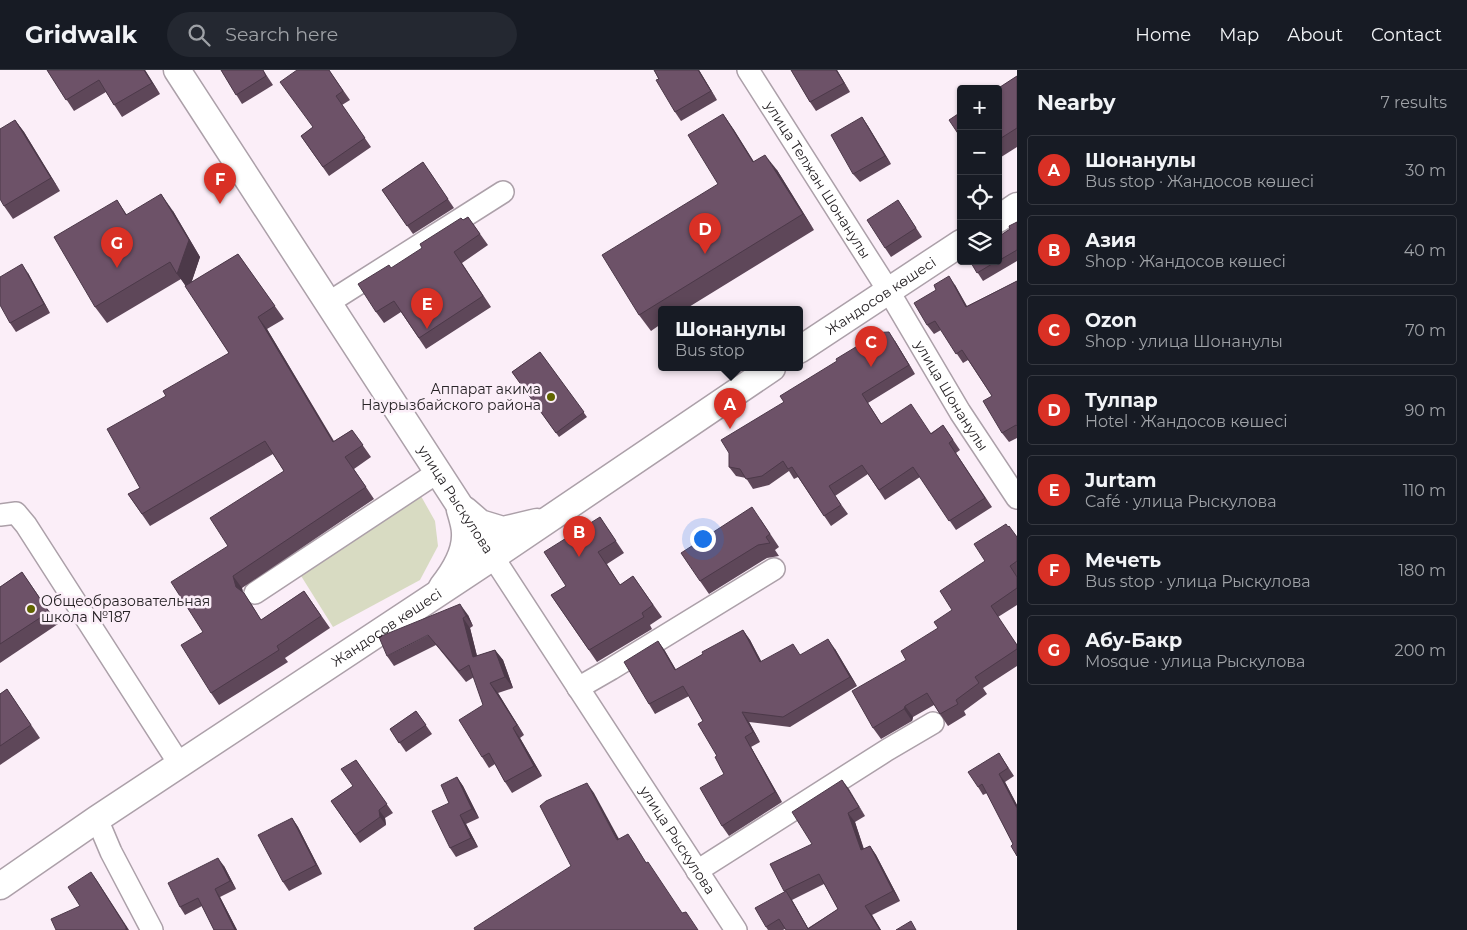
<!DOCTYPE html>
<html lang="en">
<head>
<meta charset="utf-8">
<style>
	:root { --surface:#171b24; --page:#242831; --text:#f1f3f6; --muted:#9ea1a6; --line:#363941; --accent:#d93025 }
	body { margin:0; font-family:Montserrat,sans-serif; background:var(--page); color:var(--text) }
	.controls { position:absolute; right:15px; top:15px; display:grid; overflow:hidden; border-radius:5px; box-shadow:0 1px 4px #0004 }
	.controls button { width:45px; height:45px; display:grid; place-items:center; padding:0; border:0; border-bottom:1px solid var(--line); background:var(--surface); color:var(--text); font:25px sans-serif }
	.you { position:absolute; left:702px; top:468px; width:18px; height:18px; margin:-12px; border:4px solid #fff; border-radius:50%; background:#1a73e8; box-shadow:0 0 0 8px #1a73e833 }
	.badge { display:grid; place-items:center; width:32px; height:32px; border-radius:50%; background:var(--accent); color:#fff; font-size:16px; font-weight:700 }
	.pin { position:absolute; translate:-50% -41px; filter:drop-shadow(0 1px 2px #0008) }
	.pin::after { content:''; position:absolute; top:26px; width:18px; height:15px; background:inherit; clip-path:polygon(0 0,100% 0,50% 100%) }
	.popup { position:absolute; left:658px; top:236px; width:145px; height:65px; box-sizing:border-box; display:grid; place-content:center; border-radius:5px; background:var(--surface); filter:drop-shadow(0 1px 4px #0005); font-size:16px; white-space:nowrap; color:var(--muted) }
	.popup b { font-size:19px; color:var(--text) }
	.popup::after { content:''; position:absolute; left:50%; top:100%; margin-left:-10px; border:10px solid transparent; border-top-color:var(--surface) }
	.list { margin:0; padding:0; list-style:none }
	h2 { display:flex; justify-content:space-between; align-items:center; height:65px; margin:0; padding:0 20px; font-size:21px }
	h2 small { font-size:16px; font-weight:400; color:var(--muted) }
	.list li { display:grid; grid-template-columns:32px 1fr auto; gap:15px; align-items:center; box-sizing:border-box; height:70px; margin:0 10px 10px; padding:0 10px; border:1px solid var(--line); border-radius:5px }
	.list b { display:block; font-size:19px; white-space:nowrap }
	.list p { margin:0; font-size:16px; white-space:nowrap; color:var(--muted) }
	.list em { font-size:16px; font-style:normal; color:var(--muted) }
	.icon { flex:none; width:28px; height:28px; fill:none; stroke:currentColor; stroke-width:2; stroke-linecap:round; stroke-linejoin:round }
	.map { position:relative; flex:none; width:1017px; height:860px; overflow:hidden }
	header { display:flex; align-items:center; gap:30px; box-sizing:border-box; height:70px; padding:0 25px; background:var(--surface); border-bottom:1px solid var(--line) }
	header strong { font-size:24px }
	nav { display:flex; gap:28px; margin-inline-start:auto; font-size:18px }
	.search { width:350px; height:45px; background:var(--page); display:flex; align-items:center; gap:12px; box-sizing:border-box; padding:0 18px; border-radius:28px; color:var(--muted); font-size:19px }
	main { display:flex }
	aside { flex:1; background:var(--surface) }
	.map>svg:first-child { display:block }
	.green { fill:#d8dbc2 }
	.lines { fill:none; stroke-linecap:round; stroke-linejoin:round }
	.minor-casing { stroke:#aca0a9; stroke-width:24 }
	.major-casing { stroke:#aca0a9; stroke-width:29 }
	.minor { stroke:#fff; stroke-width:21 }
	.major { stroke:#fff; stroke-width:26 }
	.wall { fill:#5e4759; fill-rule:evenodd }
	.shaded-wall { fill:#4c3949 }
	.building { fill:#6d5268; stroke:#4c3949 }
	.poi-dot { fill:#616500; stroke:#fbeef8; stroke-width:2 }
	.labels { text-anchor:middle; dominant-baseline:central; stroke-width:5; stroke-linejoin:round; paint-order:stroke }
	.street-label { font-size:14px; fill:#272326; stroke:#fbeef8 }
	.poi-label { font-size:14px; fill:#272326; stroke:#fbeef8; text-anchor:end }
</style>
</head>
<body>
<header>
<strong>Gridwalk</strong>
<div class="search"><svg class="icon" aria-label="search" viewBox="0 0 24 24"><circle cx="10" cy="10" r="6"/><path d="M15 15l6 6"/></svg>Search here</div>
<nav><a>Home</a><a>Map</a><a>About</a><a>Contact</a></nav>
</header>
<main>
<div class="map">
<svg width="1017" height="860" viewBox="0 0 1017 860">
	<rect width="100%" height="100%" fill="#fbeef8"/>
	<!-- green -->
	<path class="green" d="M417,419L435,451L438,476L420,510L333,557L298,501Z"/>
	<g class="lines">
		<!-- minor casing -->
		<g class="minor-casing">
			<g id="minor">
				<path id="s1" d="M748,0L888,220L960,342L1017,428"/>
				<path d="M328,233L503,122"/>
				<path d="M0,445L16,443L26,455L180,695"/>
				<path id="s2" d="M493,487L736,860"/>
				<path d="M255,523L438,402"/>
				<path d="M578,618L611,599L774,499"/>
				<path d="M97,749L111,782L152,860"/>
				<path d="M697,801L887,680L933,653"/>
			</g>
		</g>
		<!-- major casing -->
		<g class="major-casing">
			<g id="major">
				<path id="s3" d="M177,0L493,487"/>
				<path d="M998,149L1017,136"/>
				<path id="s4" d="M799,280L961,173"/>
				<path d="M465,440L480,453L503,460L537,452"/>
				<path d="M442,517C454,502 466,483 465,463C465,456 462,447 460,440"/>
				<path id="s5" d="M0,816L97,749L493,487L772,298"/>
			</g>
		</g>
		<!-- minor -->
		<use href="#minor" class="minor"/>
		<!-- major -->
		<use href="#major" class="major"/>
	</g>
	<!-- wall -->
	<g class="wall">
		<path d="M47,0H145L160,24L122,47L106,22L74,41Z"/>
		<path d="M221,0H263L273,15L242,34Z"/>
		<path d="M329,0L350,30L342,35L371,77L329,106L301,66L313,57Z"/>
		<path d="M654,0H699L717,30L681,51L675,42Z"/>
		<path d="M791,0H837L850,22L816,41L810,32Z"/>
		<path d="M1017,6V77L998,89V19Z"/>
		<path d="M723,44L734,60L754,92L777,100L814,160L684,240H661V254L651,261L639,245L718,114Z"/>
		<path d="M862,47L868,56L891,94L860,112L853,104Z"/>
		<path d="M15,50L24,62L60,121L13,149L4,136Z"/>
		<path d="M423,92L454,138L413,164L382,120Z"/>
		<path d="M117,130L127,145L173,141L200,187L191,213L238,184L284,249L267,259L334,371L352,360L371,387L354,399L374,429L242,518L243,522L252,535L261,550L304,521L330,558L285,588L288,592L219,635L211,623L203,562L228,476L284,401L273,384L150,456L128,424L140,418L166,326L229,283L181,209L107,253L95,237Z"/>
		<path d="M898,130L922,167L891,187L885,178Z"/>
		<path d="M468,147L488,175L462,193L491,237L426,279L401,242L384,253L376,242L463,150Z"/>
		<path d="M1017,152V191L983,211L970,191H998V167L1010,159Z"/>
		<path d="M28,203L50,243L16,262L10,253Z"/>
		<path d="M1017,211V368L1009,372L1002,363L992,326L968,290L963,293L941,260L934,264L927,255L936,220L955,215L967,236Z"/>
		<path d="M895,271L915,304L868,333L881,353L931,363L943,355L960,380L956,383L992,437L956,460L920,407L885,430L868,404L835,426L848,444L831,456L798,407L794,409L789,401L769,415L753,419L746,408L736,406L729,397Z"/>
		<path d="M540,282L587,347L559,367L512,302Z"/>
		<path d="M600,447L624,483L607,494L620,515L633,506L662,547L650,555L652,559L597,592L551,525L566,516Z"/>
		<path d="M761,450L779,477L775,480L779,486L767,488L709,524L700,511Z"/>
		<path d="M1008,457L1017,467V535L998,547L1017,575V596L983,618L987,624L964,641L966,645L948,656L934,635L913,647L912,651L881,669L873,658L906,590L938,558L952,540Z"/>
		<path d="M22,502L58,554L0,593V517Z"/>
		<path d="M468,545L473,556L470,558L477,586L495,580L503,590L513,618L498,623L524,665L520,668L542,706L512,723L505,712L495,694L489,698L482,687L483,635L474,607L466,612L436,575L394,596L387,586Z"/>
		<path d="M743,560L750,570L761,592L835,579L857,616L790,657L749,652L760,672L751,677L782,732L729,766L722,756L724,704L703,651L689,626L655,644L649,634L658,571L665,581L676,600L703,584Z"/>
		<path d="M7,619L40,668L0,695V624Z"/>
		<path d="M416,641L432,664L406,682L390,659Z"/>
		<path d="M999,683L1014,706L1005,712L1017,735V786L1013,774L987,723L983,725L978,717Z"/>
		<path d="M356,690L393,743L385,748L386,755L360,773L331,731L353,716Z"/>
		<path d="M457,707L463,716L479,748L466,754L478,777L456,787L450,778L449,733Z"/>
		<path d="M842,710L865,746L855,752L864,779L870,776L876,785L900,831L872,845L881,860L785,859L783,860H768L766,857L784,822L812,774ZM824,814L838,839L808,858L792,830Z"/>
		<path d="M292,748L298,757L322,804L289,821L283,812Z"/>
		<path d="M224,796L236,819L220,827L237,860H214L202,836L185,845L180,837Z"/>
	</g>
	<!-- shaded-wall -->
	<g class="shaded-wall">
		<path d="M144,0H145L160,24L152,13Z"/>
		<path d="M698,0H699L717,30L711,21Z"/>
		<path d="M836,0H837L850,22L844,13Z"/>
		<path d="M723,44L734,60L764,108L753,92Z"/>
		<path d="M862,47L868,56L891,94L885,86Z"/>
		<path d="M15,50L24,62L60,121L51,108Z"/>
		<path d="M765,85L777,100L814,160L803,144Z"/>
		<path d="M161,124L173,141L200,187L189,220L177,204Z"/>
		<path d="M22,194L28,203L50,243L44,234Z"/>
		<path d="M949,206L955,215L972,246L966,237Z"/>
		<path d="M258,247L267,259L341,384L333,372Z"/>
		<path d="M889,262L895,271L915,304L909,295Z"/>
		<path d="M233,506L242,518L244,529L236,517Z"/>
		<path d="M460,534L468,545L473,556L466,546Z"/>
		<path d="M463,548L470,558L480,598L473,587Z"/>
		<path d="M743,560L750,570L767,602L760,592Z"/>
		<path d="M828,569L835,579L857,616L850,607Z"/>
		<path d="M658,571L665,581L682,610L675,600Z"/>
		<path d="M495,580L503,590L513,618L505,607Z"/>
		<path d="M490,613L498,623L524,665L517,655Z"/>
		<path d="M905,636L913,647L912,651L904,639Z"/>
		<path d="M742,642L749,652L760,672L753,662Z"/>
		<path d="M513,658L520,668L542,706L534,696Z"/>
		<path d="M745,667L751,677L782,732L775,722Z"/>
		<path d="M999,704L1005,712L1017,735V738Z"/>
		<path d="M457,707L463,716L479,748L472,739Z"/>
		<path d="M842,710L849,719L865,746L859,737Z"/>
		<path d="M587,713L594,723L625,780L617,770Z"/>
		<path d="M379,740L385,748L386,755L380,747Z"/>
		<path d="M848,743L855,752L867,790L861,780Z"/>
		<path d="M460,745L466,754L478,777L471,768Z"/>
		<path d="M292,748L298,757L322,804L316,795Z"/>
		<path d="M628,764L635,774L653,804L646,793Z"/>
		<path d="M870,776L876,785L900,831L893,821Z"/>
		<path d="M218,788L224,796L236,819L230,811Z"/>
		<path d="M91,802L98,812L129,860H126Z"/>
		<path d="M215,819L220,827L237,860H235Z"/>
		<path d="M786,821L792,830L809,860H808Z"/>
		<path d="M865,836L872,845L881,860H880Z"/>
	</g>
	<!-- building -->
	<g class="building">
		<path d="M47,0H144L152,13L114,35L99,10L66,30Z"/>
		<path d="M221,0H263L266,6L236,25Z"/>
		<path d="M297,0H329L343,21L336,26L365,68L323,97L301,66L313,57L280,12Z"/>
		<path d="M654,0H698L711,21L675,42L656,10L659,9Z"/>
		<path d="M791,0H836L844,13L810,32Z"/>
		<path d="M1017,6V58L998,70V19H997Z"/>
		<path d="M961,42V68L949,50Z"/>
		<path d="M723,44L753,92L765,85L803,144L639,245L602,185L718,114L688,65Z"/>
		<path d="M862,47L885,86L853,104L831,65Z"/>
		<path d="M15,50L51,108L4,136L0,129V59Z"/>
		<path d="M423,92L448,129L407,156L382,120Z"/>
		<path d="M161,124L189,170L177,204L170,192L95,237L54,167L117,130L126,145Z"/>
		<path d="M898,130L916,158L885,178L867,150Z"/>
		<path d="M468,147L480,164L454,182L483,226L419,268L394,231L376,242L358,214L389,195L391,198L422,178L420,174L461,148L463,150Z"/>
		<path d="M1017,152V180L998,191V167L1010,159L1009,156Z"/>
		<path d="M238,184L275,236L258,247L333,372L352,360L363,375L345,387L366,417L233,506L236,517L244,523L261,550L304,521L321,546L277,576L279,580L211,623L181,575L203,562L171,512L228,476L210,448L284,401L265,371L142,444L128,424L140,418L107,359L166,326L163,321L229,283L185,216Z"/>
		<path d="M970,191H997L977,203Z"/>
		<path d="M22,194L44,234L10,253L0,235V207Z"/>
		<path d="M949,206L966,237L1017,211V356L1016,355L1002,363L983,331L992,326L962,280L956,284L935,251L927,255L914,233L936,220L934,215Z"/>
		<path d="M889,262L909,295L862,324L881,354L911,334L931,364L943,355L953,370L949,373L985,428L949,451L913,397L879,420L862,395L829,416L841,435L824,446L792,397L788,399L783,391L762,406L746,409L740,399L729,397V383L721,370L784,332L780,326L837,291L836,289L869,269L865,263Z"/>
		<path d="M540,282L584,342L556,363L512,302Z"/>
		<path d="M752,437L770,464L766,467L770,473L758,475L700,511L681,483Z"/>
		<path d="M600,447L616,471L598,482L620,515L633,506L653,535L642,543L644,547L589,580L551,525L566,516L544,482Z"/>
		<path d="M1006,454L1008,457L1009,456L1017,467V491L1010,496L1017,507V518L991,536L1017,575V579L975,607L979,613L956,630L958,634L940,644L927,623L905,636L904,639L873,658L852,621L906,590L901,581L938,558L934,552L952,540L940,521L985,491L974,474Z"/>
		<path d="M22,502L49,542L0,574V517Z"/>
		<path d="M460,534L466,546L463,548L473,587L495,580L505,607L490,613L517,655L513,658L534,696L505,712L489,683L482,687L459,650L483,635L469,595L459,601L428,565L387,586L379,567Z"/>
		<path d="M743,560L760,592L793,574L800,585L828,569L850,607L783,647L742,642L753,662L745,667L775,722L722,756L700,718L724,704L715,687L717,686L698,654L703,651L683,616L649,634L624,592L658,571L675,600L703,584L702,582Z"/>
		<path d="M7,619L31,655L0,676V624Z"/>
		<path d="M416,641L426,655L399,673L390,659Z"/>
		<path d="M999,683L1008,698L999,704L1017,738V786L1011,776L1013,774L982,714L978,717L968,702Z"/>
		<path d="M356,690L387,734L379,740L380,747L355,765L331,731L353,716L341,699Z"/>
		<path d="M457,707L472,739L460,745L471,768L450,778L432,741L449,733L441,715Z"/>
		<path d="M842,710L859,737L848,743L861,780L870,776L893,821L865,836L880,860H786L779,849L766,857L755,838L786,821L808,859L838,839L819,804L784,821L770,794L812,774L792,742Z"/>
		<path d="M587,713L617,770L628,764L646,793L648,792L682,843L686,842L698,860H475L474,858L571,796L540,736L546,731Z"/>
		<path d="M292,748L316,795L283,812L258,765Z"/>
		<path d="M218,788L230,811L215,819L235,860H214L198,828L180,837L168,813Z"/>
		<path d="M91,802L126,857V860H56L51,849L80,836L68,817Z"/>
		<path d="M911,851L916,860H896Z"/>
	</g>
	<!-- markers -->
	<g class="poi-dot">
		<circle cx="551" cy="327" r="5"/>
		<circle cx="31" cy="539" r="5"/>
	</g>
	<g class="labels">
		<!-- street labels -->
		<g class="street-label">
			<text stroke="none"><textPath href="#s1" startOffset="130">улица Телжан Шонанулы</textPath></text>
			<text stroke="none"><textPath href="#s4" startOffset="98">Жандосов көшесі</textPath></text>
			<text stroke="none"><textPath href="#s1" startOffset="384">улица Шонанулы</textPath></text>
			<text stroke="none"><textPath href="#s3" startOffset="512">улица Рыскулова</textPath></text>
			<text stroke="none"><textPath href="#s5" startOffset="465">Жандосов көшесі</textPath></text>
			<text stroke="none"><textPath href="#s2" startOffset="338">улица Рыскулова</textPath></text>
		</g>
		<!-- poi labels -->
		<g class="poi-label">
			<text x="541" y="319">Аппарат акима<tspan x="541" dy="16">Наурызбайского района</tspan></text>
			<text x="41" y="531" text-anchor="start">Общеобразовательная<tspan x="41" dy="16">школа №187</tspan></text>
		</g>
	</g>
</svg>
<div class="controls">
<button>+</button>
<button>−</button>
<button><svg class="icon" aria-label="locate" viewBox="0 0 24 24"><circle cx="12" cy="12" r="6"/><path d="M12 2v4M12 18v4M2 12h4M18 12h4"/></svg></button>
<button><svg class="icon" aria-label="layers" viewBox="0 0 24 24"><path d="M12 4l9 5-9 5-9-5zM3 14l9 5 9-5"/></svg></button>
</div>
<div class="you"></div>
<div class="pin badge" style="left:730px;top:359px">A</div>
<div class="popup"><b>Шонанулы</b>Bus stop</div>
<div class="pin badge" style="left:579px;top:487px">B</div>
<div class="pin badge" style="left:871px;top:297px">C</div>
<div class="pin badge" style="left:705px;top:184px">D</div>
<div class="pin badge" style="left:427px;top:259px">E</div>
<div class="pin badge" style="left:220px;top:134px">F</div>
<div class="pin badge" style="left:117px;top:198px">G</div>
</div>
<aside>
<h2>Nearby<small>7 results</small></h2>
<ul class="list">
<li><span class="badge">A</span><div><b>Шонанулы</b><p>Bus stop · Жандосов көшесі</p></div><em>30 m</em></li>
<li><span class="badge">B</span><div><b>Азия</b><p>Shop · Жандосов көшесі</p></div><em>40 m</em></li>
<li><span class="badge">C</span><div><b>Ozon</b><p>Shop · улица Шонанулы</p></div><em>70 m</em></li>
<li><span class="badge">D</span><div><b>Тулпар</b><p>Hotel · Жандосов көшесі</p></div><em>90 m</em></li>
<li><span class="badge">E</span><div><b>Jurtam</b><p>Café · улица Рыскулова</p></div><em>110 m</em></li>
<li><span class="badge">F</span><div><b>Мечеть</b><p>Bus stop · улица Рыскулова</p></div><em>180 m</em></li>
<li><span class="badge">G</span><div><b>Абу-Бакр</b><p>Mosque · улица Рыскулова</p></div><em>200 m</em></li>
</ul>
</aside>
</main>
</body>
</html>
